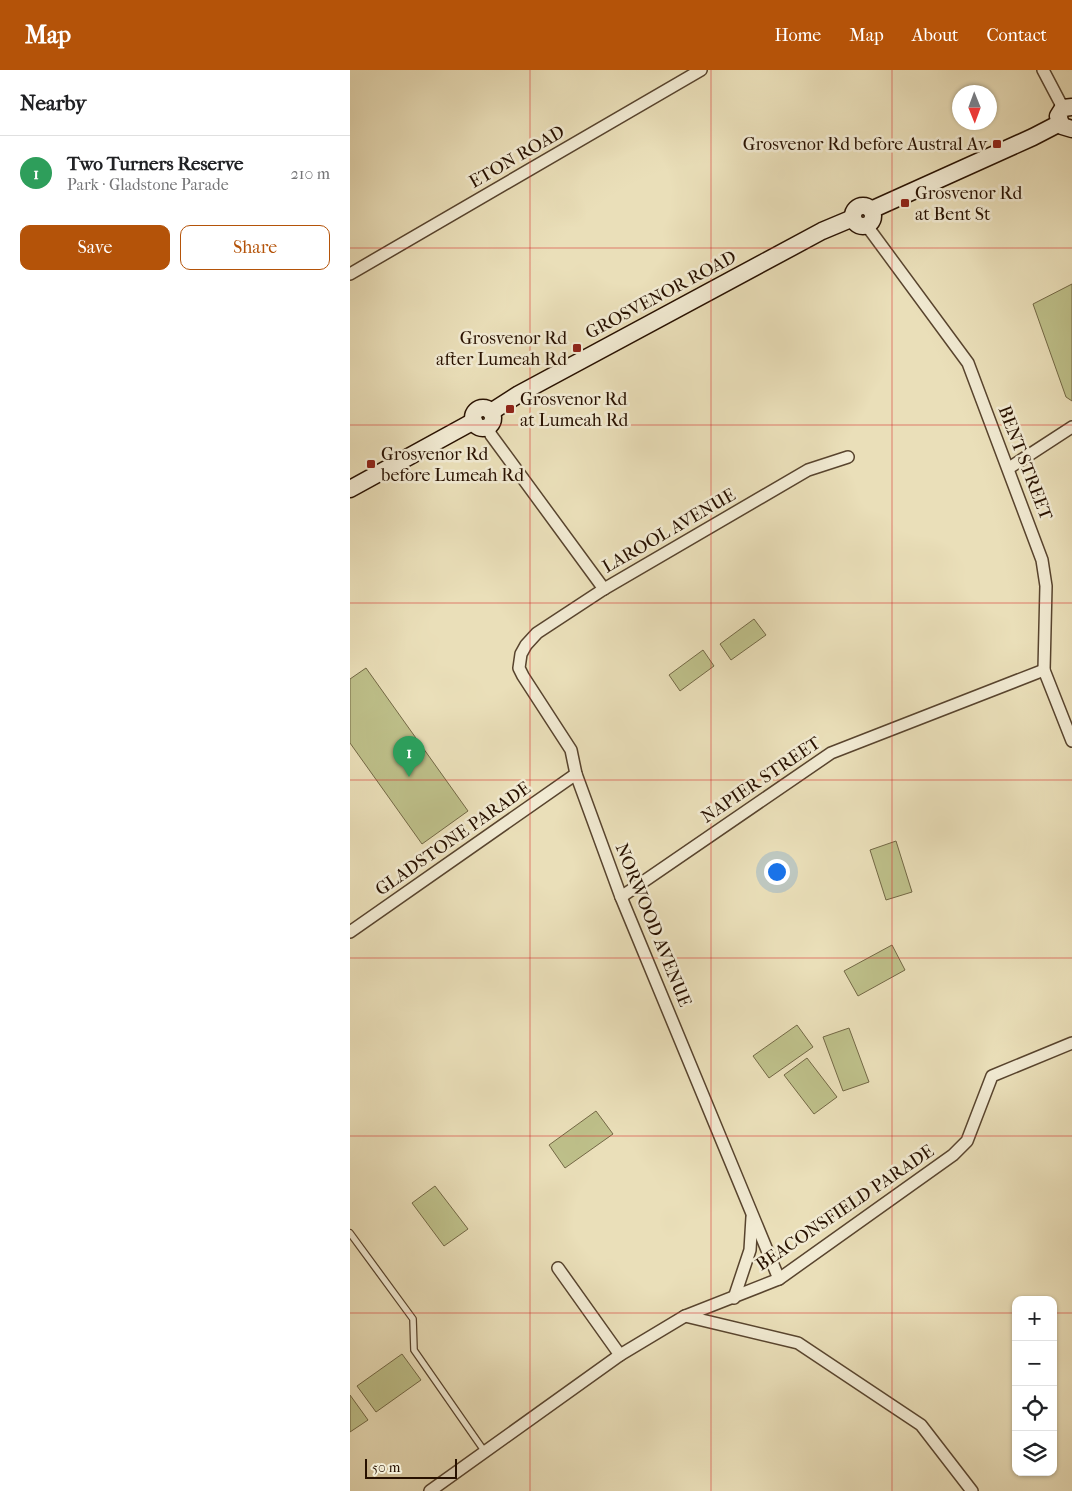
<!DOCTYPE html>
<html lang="en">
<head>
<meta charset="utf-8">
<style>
	:root { --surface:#fff; --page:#f6f6f6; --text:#202124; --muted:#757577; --line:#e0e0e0; --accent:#b45309 }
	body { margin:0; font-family:"IM FELL French Canon",serif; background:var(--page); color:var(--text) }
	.controls { position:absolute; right:15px; bottom:15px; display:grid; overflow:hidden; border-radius:10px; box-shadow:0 1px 4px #0004 }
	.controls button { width:45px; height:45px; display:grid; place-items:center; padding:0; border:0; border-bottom:1px solid var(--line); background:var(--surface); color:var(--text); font:25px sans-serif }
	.compass { position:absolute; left:602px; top:15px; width:45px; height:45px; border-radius:50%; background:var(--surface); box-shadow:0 1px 4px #0004; rotate:179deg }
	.scale { position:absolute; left:15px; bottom:12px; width:92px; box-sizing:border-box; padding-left:5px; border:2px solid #281100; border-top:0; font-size:14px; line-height:18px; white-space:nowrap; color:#281100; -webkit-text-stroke:4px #f1ead2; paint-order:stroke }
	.you { position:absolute; left:426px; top:801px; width:18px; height:18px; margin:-12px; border:4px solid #fff; border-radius:50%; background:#1a73e8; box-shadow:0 0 0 8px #1a73e833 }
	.badge { display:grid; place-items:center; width:32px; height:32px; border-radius:50%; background:var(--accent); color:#fff; font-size:16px; font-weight:700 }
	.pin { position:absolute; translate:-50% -41px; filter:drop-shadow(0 1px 2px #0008) }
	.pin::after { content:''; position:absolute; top:26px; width:18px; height:15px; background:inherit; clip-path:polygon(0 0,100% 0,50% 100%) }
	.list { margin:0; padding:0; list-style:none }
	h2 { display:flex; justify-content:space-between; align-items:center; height:65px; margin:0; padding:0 20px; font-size:21px }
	h2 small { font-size:16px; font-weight:400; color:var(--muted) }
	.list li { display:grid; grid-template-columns:32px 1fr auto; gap:15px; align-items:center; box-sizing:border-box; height:75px; padding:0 20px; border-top:1px solid var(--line) }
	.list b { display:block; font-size:19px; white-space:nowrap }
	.list p { margin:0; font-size:16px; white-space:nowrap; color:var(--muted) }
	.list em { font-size:16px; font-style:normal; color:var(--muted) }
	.actions { display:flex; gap:10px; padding:15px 20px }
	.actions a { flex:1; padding:11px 0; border:1px solid var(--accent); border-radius:10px; text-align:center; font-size:18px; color:var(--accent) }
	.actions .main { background:var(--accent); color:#fff }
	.icon { flex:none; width:28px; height:28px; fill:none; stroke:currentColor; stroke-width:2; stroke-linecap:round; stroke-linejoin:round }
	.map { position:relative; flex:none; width:722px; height:1421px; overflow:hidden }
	header { display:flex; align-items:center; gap:30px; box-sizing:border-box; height:70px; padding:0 25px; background:var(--accent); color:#fff }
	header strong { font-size:24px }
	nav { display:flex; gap:28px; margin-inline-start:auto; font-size:18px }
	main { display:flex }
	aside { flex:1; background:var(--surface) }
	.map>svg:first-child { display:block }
	.green { fill:#bec08a; stroke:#736845 }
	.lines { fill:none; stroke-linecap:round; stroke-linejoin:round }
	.lane-casing { stroke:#58442e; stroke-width:8 }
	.street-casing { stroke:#58442e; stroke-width:14 }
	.secondary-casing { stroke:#281100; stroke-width:19 }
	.lane { stroke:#f1ead2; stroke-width:5.5 }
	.street { stroke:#f1ead2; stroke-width:11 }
	.secondary { stroke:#f1ead2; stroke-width:16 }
	.grid { fill:none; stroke:#d62828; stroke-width:1; stroke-opacity:0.55 }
	.poi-dot { fill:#8f2418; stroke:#f1ead2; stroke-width:2 }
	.labels { text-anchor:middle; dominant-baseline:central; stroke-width:5; stroke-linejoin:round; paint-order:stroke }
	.poi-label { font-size:18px; fill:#281100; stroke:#f1ead2; text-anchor:start }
	.street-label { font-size:18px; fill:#281100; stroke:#f1ead2 }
</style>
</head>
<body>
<header>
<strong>Map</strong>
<nav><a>Home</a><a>Map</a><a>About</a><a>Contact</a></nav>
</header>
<main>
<aside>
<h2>Nearby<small></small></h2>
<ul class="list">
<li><span class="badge" style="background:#2e9e5b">1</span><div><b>Two Turners Reserve</b><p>Park · Gladstone Parade</p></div><em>210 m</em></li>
</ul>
<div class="actions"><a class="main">Save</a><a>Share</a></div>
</aside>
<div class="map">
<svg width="722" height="1421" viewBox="0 0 722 1421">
	<rect width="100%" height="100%" fill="#eadfb9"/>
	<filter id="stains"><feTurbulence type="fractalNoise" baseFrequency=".004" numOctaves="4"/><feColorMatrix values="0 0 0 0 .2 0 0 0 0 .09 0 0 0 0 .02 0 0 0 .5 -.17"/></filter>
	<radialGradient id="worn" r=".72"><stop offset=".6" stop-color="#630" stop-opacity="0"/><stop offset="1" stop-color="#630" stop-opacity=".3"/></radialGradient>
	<!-- green -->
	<g class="green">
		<path d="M722,214V331L716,327L683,234Z"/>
		<path d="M404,549L416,565L381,590L370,574Z"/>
		<path d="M353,580L364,596L330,621L319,605Z"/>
		<path d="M16,598L118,741L72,774L0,673V609Z"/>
		<path d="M546,771L562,822L536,830L520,780Z"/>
		<path d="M542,875L555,900L508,926L494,901Z"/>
		<path d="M447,955L463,977L419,1008L403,986Z"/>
		<path d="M499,958L519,1012L493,1021L473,967Z"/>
		<path d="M457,988L487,1027L464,1044L434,1005Z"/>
		<path d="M246,1041L263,1064L215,1098L199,1075Z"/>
		<path d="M85,1116L118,1159L94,1176L62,1133Z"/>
		<path d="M52,1284L71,1310L26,1342L7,1316Z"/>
		<path d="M0,1325L18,1350L0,1362Z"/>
	</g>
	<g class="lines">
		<!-- lane casing -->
		<g class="lane-casing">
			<path id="lane" d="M0,1163L63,1249L64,1280L135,1382"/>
		</g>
		<!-- street casing -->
		<g class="street-casing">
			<g id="street">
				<path d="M693,0L713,38"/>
				<path d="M517,156L618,293L692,490L696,516L694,600L722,671"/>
				<path d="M0,204L351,0"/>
				<path d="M138,357L141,365L254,519"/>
				<path d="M659,398L722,357"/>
				<path d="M271,827L481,683L694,600"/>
				<path d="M0,862L226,704"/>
				<path d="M208,1198L270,1285"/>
				<path d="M429,1209L271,827L226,704L221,680L173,606L169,598L171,584L176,575L187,563L254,519L458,400L498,387"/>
				<path d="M384,1228L400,1180L402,1147"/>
				<path d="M335,1246L448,1273L571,1355L622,1421"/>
				<path d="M80,1421L270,1285L335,1246L429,1209L603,1085L617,1071L642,1006L722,973"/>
			</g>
		</g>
		<!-- secondary casing -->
		<g class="secondary-casing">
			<g id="secondary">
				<path d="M722,37L713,38L708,46L712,56L722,59"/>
				<circle cx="513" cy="146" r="10"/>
				<path d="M521,140L683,67L710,53"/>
				<circle cx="133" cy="348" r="10"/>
				<path d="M141,342L169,324L472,161L503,148"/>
				<path d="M0,419L124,351"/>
			</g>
		</g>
		<!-- lane -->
		<use href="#lane" class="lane"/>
		<!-- street -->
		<use href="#street" class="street"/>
		<!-- secondary -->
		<use href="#secondary" class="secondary"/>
	</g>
	<!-- grid -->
	<path class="grid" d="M180,0V1421M361,0V1421M542,0V1421M0,178H722M0,355H722M0,533H722M0,710H722M0,888H722M0,1066H722M0,1243H666M703,1243H722"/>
	<!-- markers -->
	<g class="poi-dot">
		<rect x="642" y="69" width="10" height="10" rx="2.5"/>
		<rect x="550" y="128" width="10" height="10" rx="2.5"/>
		<rect x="222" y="273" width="10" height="10" rx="2.5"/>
		<rect x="155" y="334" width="10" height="10" rx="2.5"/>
		<rect x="16" y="389" width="10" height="10" rx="2.5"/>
	</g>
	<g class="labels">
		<!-- poi labels -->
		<g class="poi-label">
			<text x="637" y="74" text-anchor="end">Grosvenor Rd before Austral Av</text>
			<text x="565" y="123">Grosvenor Rd<tspan x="565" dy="21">at Bent St</tspan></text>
			<text x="217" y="268" text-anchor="end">Grosvenor Rd<tspan x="217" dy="21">after Lumeah Rd</tspan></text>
			<text x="170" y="329">Grosvenor Rd<tspan x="170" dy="21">at Lumeah Rd</tspan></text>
			<text x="31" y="384">Grosvenor Rd<tspan x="31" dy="21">before Lumeah Rd</tspan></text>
		</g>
		<!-- street labels -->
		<g class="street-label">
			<text transform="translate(167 87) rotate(-30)">ETON ROAD</text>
			<text transform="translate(311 225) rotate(-28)">GROSVENOR ROAD</text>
			<text transform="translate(675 393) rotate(69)">BENT STREET</text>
			<text transform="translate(319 461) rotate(-30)">LAROOL AVENUE</text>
			<text transform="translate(411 710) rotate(-34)">NAPIER STREET</text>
			<text transform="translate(103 769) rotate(-35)">GLADSTONE PARADE</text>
			<text transform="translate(303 855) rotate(68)">NORWOOD AVENUE</text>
			<text transform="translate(495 1138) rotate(-34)">BEACONSFIELD PARADE</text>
		</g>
	</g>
	<rect width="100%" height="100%" filter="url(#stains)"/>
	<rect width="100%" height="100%" fill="url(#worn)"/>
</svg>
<div class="controls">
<button>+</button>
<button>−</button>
<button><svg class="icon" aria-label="locate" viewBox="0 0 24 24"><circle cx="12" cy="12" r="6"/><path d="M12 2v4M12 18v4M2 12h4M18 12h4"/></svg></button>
<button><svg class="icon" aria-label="layers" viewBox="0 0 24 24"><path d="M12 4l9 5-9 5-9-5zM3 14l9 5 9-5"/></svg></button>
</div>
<svg class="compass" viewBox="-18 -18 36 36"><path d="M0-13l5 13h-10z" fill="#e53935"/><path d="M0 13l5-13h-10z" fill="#757577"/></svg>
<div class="scale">50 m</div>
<div class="you"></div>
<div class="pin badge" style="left:59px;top:707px;background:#2e9e5b">1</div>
</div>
</main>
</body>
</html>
